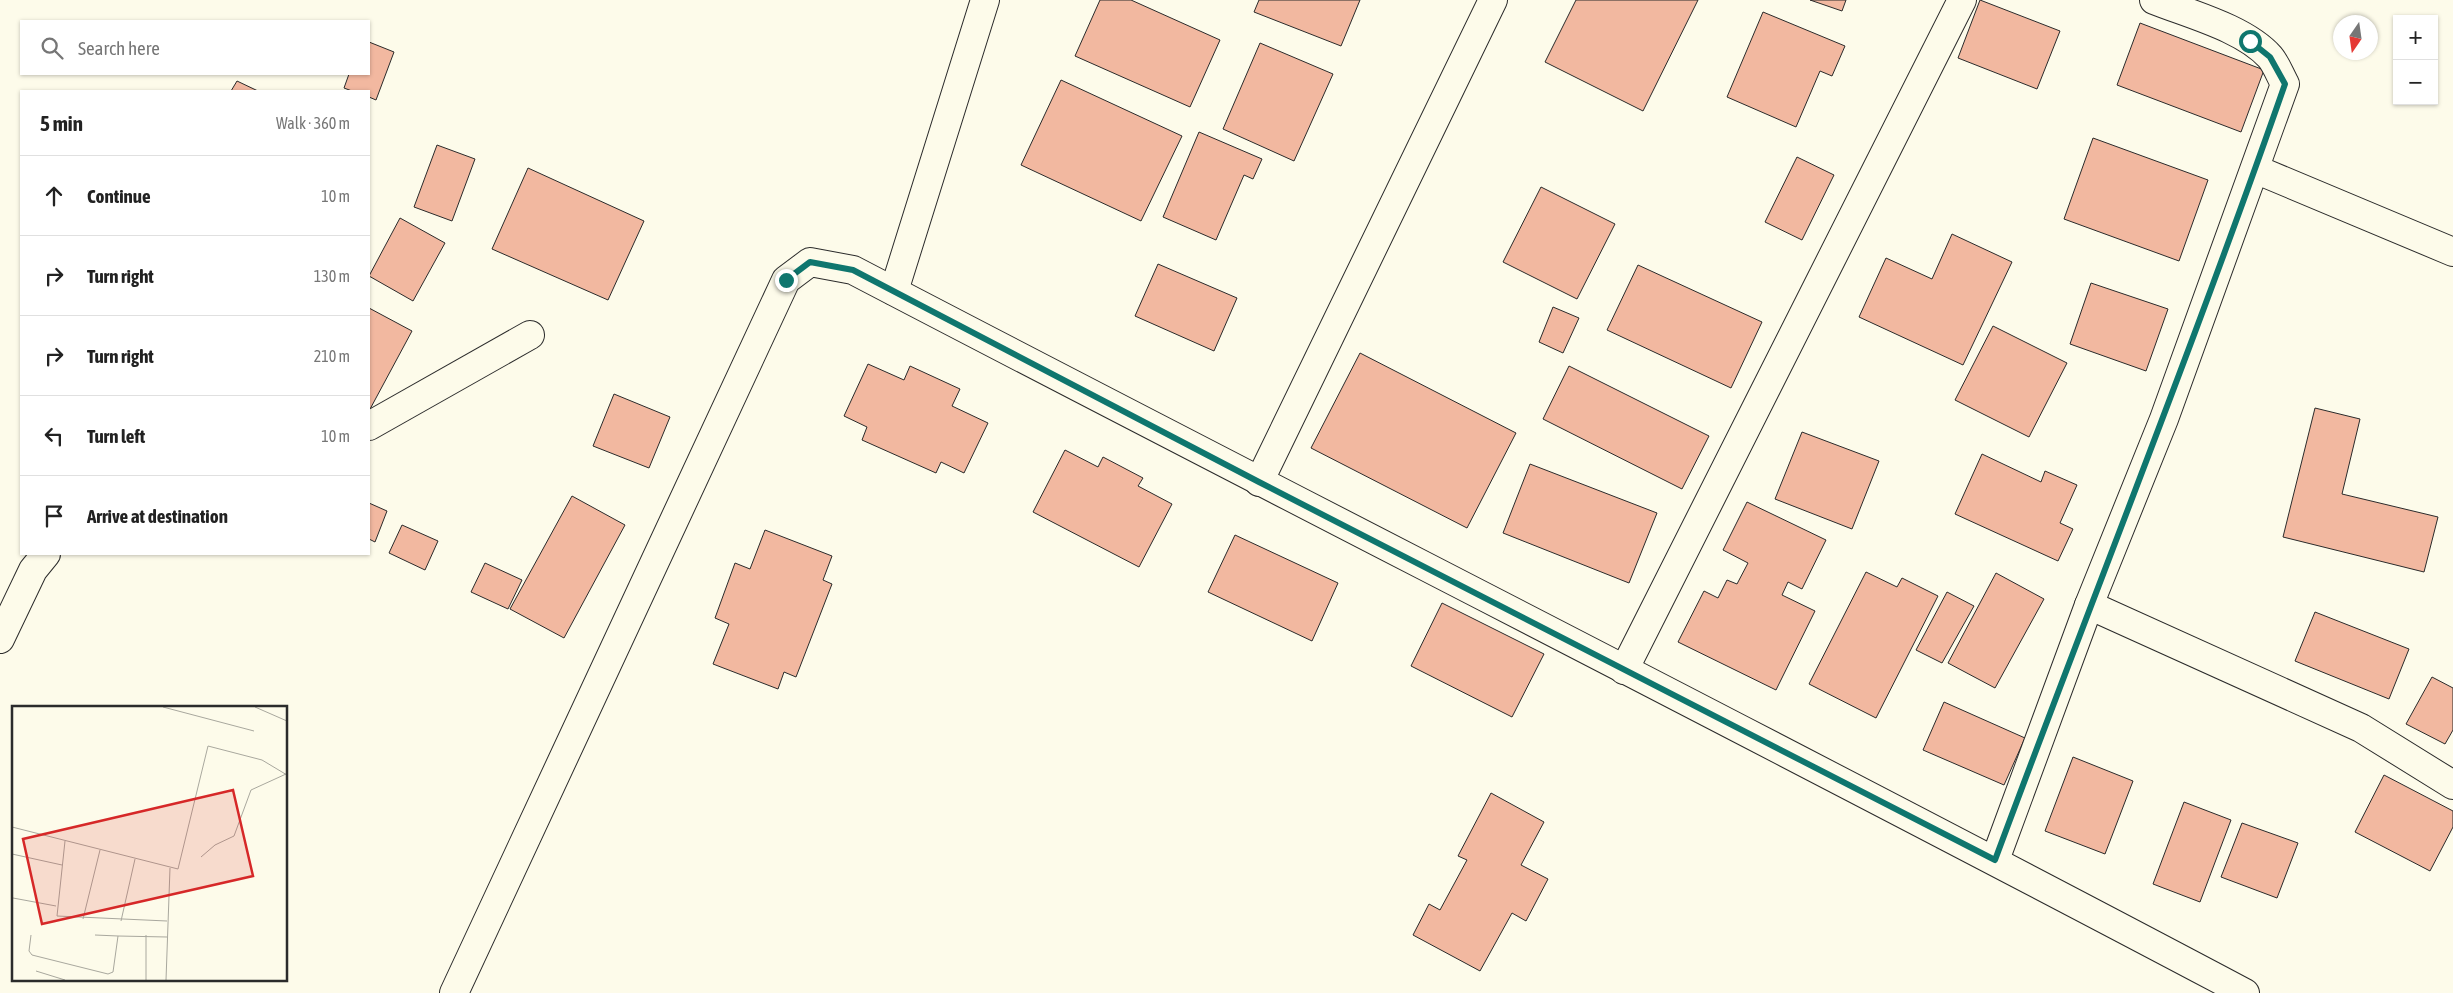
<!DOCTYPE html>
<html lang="en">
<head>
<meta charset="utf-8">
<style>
	:root { --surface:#fff; --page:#f2f2f2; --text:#222; --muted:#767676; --line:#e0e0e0 }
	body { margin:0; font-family:"Asap Condensed",sans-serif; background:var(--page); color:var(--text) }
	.controls { position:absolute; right:15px; top:15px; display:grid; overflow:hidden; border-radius:0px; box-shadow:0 1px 4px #0004 }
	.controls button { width:45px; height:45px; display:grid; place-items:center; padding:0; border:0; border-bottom:1px solid var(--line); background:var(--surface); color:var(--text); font:25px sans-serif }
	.compass { position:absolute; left:2333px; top:15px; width:45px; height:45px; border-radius:50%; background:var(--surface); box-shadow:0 1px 4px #0004; rotate:193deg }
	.stop { position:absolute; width:15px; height:15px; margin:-11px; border:4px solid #0f766e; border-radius:50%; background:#fff }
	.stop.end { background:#0f766e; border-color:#fff; box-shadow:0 1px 5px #0008 }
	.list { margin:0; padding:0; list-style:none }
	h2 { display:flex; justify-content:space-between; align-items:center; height:65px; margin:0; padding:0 20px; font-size:21px }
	h2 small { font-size:16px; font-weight:400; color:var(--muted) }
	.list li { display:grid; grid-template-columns:32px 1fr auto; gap:15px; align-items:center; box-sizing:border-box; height:80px; padding:0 20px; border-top:1px solid var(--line) }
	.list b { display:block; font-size:19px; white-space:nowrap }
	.list em { font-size:16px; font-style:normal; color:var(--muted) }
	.icon { flex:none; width:28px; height:28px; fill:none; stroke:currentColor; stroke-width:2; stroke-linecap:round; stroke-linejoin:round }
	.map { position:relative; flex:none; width:2453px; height:993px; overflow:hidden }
	.search { position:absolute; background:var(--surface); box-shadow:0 1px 4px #0004; left:20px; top:20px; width:350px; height:55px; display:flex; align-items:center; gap:12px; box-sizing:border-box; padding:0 18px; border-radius:0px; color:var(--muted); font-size:19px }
	.panel { position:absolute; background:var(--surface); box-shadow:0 1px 4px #0004; left:20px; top:90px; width:350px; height:465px; border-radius:0px }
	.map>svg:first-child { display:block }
	.building { fill:#f2b8a0; stroke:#2b2b2b }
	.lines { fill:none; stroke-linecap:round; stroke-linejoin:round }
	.street-casing { stroke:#2b2b2b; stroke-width:30 }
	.street { stroke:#fdfbea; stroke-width:28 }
	.route { stroke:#0f766e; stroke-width:6 }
	.inset-road { fill:none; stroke:#a9a89e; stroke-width:1 }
	.view { fill:#d62828; fill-opacity:0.15; stroke:#d62828; stroke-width:2.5 }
	.inset-edge { fill:none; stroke:#2b2b2b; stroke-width:2.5 }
</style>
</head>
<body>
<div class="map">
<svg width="2453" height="993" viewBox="0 0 2453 993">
	<rect width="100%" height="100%" fill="#fdfbea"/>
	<!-- building -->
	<g class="building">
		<path d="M1100,0H1131L1220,40L1190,107L1075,56Z"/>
		<path d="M1259,0H1360L1341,46L1254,12Z"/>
		<path d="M1576,0H1698L1643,111L1545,62Z"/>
		<path d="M1810,0H1846L1842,11Z"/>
		<path d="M1980,0L2060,31L2037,89L1958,58Z"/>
		<path d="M1763,12L1845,46L1832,76L1820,71L1796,127L1727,97Z"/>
		<path d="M2140,23L2264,70L2241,132L2117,85Z"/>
		<path d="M369,42L394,52L376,100L369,97V91H352L344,88L349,74H369Z"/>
		<path d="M1260,43L1333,74L1294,161L1223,129Z"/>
		<path d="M1061,80L1182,136L1141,221L1021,165Z"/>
		<path d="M237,81L258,91H231Z"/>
		<path d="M1199,132L1262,159L1253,179L1244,175L1216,240L1163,217Z"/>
		<path d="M2093,138L2208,180L2179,261L2064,219Z"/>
		<path d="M437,145L475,159L452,221L414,207Z"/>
		<path d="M1797,157L1834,175L1802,240L1765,222Z"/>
		<path d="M528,168L644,221L608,300L492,249Z"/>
		<path d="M1541,187L1615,224L1577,299L1503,262Z"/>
		<path d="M400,218L445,243L413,301L369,276Z"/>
		<path d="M1952,234L2012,262L1963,365L1859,317L1886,258L1932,279Z"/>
		<path d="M1158,264L1237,298L1214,351L1135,316Z"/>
		<path d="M1638,265L1762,322L1731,388L1607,330Z"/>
		<path d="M2091,283L2168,309L2146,371L2070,344Z"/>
		<path d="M1553,307L1579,318L1563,353L1539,342Z"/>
		<path d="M369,308L412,331L369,411Z"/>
		<path d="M1993,326L2067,363L2029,437L1955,400Z"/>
		<path d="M1360,353L1516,433L1467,528L1311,448Z"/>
		<path d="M868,364L904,380L910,366L960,389L952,406L988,423L964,473L941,462L936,473L862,440L867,427L844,416Z"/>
		<path d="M1569,366L1709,436L1682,489L1543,419Z"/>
		<path d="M614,394L670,417L649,468L593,446Z"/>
		<path d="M2315,408L2360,419L2342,494L2438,517L2424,572L2283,537Z"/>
		<path d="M1802,432L1879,461L1852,529L1775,499Z"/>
		<path d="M1065,450L1098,467L1103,457L1143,478L1138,486L1172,504L1139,567L1033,512Z"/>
		<path d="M1982,454L2041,482L2045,471L2077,485L2060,523L2073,529L2058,561L1955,514Z"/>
		<path d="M1530,464L1657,513L1629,583L1503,533Z"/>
		<path d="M572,496L625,525L564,638L510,609Z"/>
		<path d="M1747,502L1826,540L1802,589L1788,582L1782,595L1815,611L1776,690L1678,642L1704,591L1718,598L1727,580L1737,584L1748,563L1723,550Z"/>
		<path d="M369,503L387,511L375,542L369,539Z"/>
		<path d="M402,525L438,541L425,570L389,553Z"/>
		<path d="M765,530L832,556L823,580L832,584L796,677L784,672L778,689L713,664L729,624L715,618L735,563L750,569Z"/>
		<path d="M1235,535L1338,583L1312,641L1208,592Z"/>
		<path d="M485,563L522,580L508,609L471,592Z"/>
		<path d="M1866,572L1897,587L1902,578L1938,596L1876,718L1809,684Z"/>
		<path d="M1996,573L2044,599L1995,688L1948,663Z"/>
		<path d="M1947,592L1974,606L1942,663L1916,650Z"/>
		<path d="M1442,603L1544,654L1512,717L1411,666Z"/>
		<path d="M2315,612L2409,649L2389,699L2295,661Z"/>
		<path d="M2432,677L2453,688V730L2445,744L2406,724Z"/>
		<path d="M1944,702L2025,738L2004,785L1923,750Z"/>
		<path d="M2073,757L2133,781L2105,854L2045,831Z"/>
		<path d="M2384,775L2453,811V827L2430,871L2355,832Z"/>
		<path d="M1491,793L1544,822L1521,865L1548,879L1526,921L1512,913L1480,971L1413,935L1429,904L1440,910L1467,860L1458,856Z"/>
		<path d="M2184,802L2231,820L2200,902L2153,884Z"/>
		<path d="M2242,823L2298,843L2277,898L2221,877Z"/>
	</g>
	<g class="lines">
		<!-- street casing -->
		<g class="street-casing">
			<g id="street">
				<path d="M2255,169L2453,252"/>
				<path d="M894,291L985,0"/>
				<path d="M369,426L530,335"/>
				<path d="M1259,482L1493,0"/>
				<path d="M2089,605L2361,728L2453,785"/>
				<path d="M0,639L33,570L46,554"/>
				<path d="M1624,670L1962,0"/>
				<path d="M1995,860L2089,605L2164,419L2285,84C2280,75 2276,64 2270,57C2244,28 2189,14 2154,0"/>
				<path d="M454,993L786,280L810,262L853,270C1316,512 1783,748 2245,993"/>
			</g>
		</g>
		<!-- street -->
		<use href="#street" class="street"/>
	</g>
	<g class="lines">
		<!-- route -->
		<path class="route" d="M786,280L810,262L853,270L1259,482L1995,860C2091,601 2194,345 2285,84L2270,57L2250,41"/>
	</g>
	<!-- overview -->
	<g transform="translate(12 706)">
		<rect width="275" height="275" fill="#fdfbea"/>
		<path class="inset-road" d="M151,1L242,25M243,1L275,15M0,121L166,163L196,40L250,54L275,69M53,135L45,210L155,215M0,148L50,159M189,151L203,139L222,130L239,84L274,68M1,192L44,200M71,213L88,144M109,215L123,153M19,229L17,245L20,249L96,268L101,266L106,230L155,231M83,229L106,230M24,265L53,274M134,274V229M154,274L158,162"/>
		<path class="view" d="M221,84L241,170L30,218L11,133Z"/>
		<rect width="275" height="275" class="inset-edge"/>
	</g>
</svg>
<div class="controls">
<button>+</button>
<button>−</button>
</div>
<svg class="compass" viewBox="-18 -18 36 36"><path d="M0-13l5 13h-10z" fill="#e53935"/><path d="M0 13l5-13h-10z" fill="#767676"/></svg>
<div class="stop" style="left:2250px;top:41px"></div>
<div class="stop end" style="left:786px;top:280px"></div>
<div class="search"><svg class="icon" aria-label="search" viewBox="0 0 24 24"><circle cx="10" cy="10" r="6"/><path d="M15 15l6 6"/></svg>Search here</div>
<section class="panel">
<h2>5 min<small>Walk · 360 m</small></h2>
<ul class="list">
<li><svg class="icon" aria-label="ahead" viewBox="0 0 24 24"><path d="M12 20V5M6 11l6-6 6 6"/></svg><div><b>Continue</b></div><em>10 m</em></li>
<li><svg class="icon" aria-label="right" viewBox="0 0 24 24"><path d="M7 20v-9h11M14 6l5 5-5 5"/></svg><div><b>Turn right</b></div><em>130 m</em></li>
<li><svg class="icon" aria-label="right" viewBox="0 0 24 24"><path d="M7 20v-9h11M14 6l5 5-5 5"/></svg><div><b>Turn right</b></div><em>210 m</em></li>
<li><svg class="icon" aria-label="left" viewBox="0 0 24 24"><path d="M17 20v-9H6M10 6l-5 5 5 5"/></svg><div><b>Turn left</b></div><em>10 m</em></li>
<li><svg class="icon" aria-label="arrive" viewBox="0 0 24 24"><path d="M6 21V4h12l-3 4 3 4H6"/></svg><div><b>Arrive at destination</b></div></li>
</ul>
</section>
</div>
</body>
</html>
